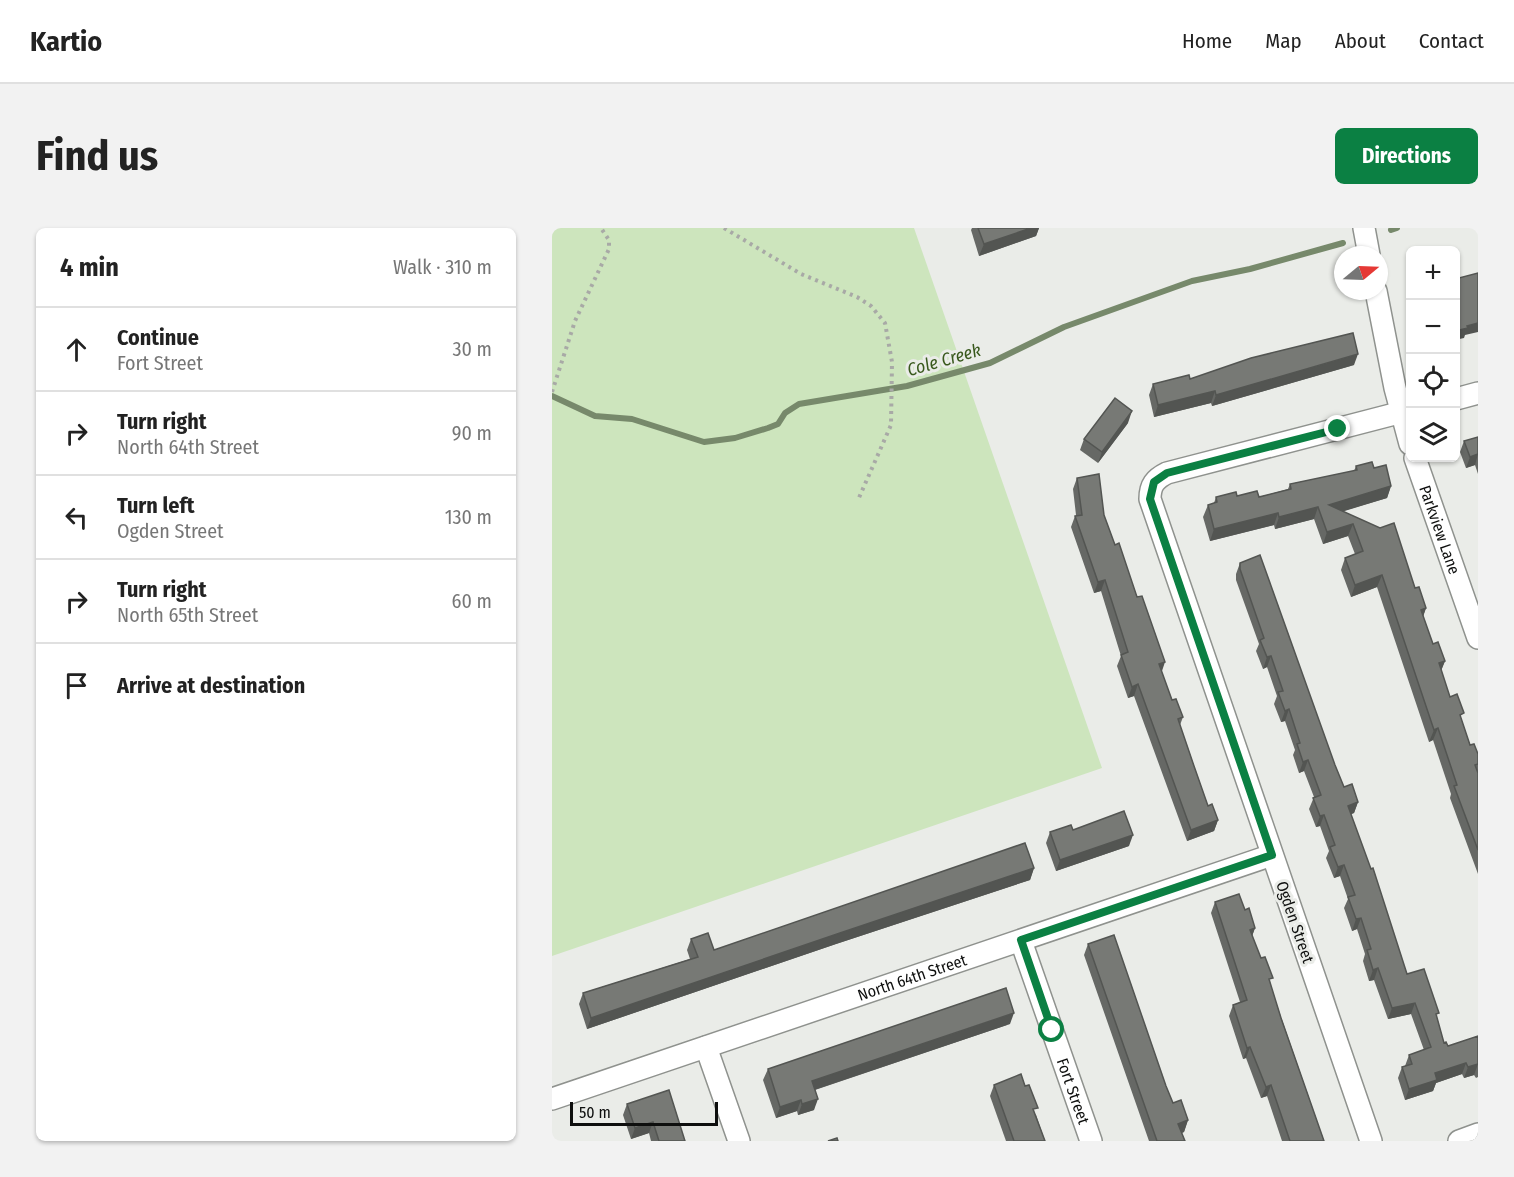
<!DOCTYPE html>
<html lang="en">
<head>
<meta charset="utf-8">
<style>
	:root { --surface:#fff; --page:#f2f2f2; --text:#222; --muted:#767676; --line:#e0e0e0; --accent:#0b8043 }
	body { margin:0; font-family:"Fira Sans Condensed",sans-serif; background:var(--page); color:var(--text) }
	.controls { position:absolute; right:18px; top:18px; display:grid; overflow:hidden; border-radius:9px; box-shadow:0 2px 4px #0004 }
	.controls button { width:54px; height:54px; display:grid; place-items:center; padding:0; border:0; border-bottom:2px solid var(--line); background:var(--surface); color:var(--text); font:30px sans-serif }
	.compass { position:absolute; left:782px; top:18px; width:54px; height:54px; border-radius:50%; background:var(--surface); box-shadow:0 2px 4px #0004; rotate:71deg }
	.scale { position:absolute; left:18px; bottom:15px; width:148px; box-sizing:border-box; padding-left:6px; border:3px solid #0e0f0e; border-top:0; font-size:16px; line-height:21px; white-space:nowrap; color:#0e0f0e; -webkit-text-stroke:4px #eaece8; paint-order:stroke }
	.stop { position:absolute; width:18px; height:18px; margin:-14px; border:4px solid #0b8043; border-radius:50%; background:#fff }
	.stop.end { background:#0b8043; border-color:#fff; box-shadow:0 2px 6px #0008 }
	.list { margin:0; padding:0; list-style:none }
	h2 { display:flex; justify-content:space-between; align-items:center; height:78px; margin:0; padding:0 24px; font-size:26px }
	h2 small { font-size:20px; font-weight:400; color:var(--muted) }
	.list li { display:grid; grid-template-columns:39px 1fr auto; gap:18px; align-items:center; box-sizing:border-box; height:84px; padding:0 24px; border-top:2px solid var(--line) }
	.list b { display:block; font-size:22px; white-space:nowrap }
	.list p { margin:0; font-size:20px; white-space:nowrap; color:var(--muted) }
	.list em { font-size:20px; font-style:normal; color:var(--muted) }
	.icon { flex:none; width:33px; height:33px; fill:none; stroke:currentColor; stroke-width:2; stroke-linecap:round; stroke-linejoin:round }
	.map { position:relative; flex:none; width:926px; height:913px; overflow:hidden; border-radius:9px }
	header { display:flex; align-items:center; gap:36px; box-sizing:border-box; height:84px; padding:0 30px; background:var(--surface); border-bottom:2px solid var(--line) }
	header strong { font-size:28px }
	nav { display:flex; gap:33px; margin-inline-start:auto; font-size:21px }
	.intro { display:flex; align-items:center; justify-content:space-between; box-sizing:border-box; height:144px; padding:0 36px }
	h1 { margin:0; font-size:42px }
	.button { padding:15px 27px; border-radius:9px; background:var(--accent); color:#fff; font-size:21px; font-weight:700 }
	main { display:flex; gap:36px; padding:0 36px }
	aside { flex:1; background:var(--surface); border-radius:9px; box-shadow:0 2px 4px #0004 }
	.map>svg:first-child { display:block }
	.green { fill:#cde5bd }
	.lines { fill:none; stroke-linecap:round; stroke-linejoin:round }
	.stream { stroke:#77896b; stroke-width:6 }
	.minor-casing { stroke:#8f928e; stroke-width:24 }
	.path { stroke:#a8a9a6; stroke-width:4; stroke-dasharray:3 4.5; stroke-linecap:butt }
	.minor { stroke:#fff; stroke-width:21 }
	.wall { fill:#666865 }
	.shaded-wall { fill:#535552 }
	.building { fill:#777975; stroke:#535552; stroke-width:1.5 }
	.route { stroke:#0b8043; stroke-width:8 }
	.labels { text-anchor:middle; dominant-baseline:central; stroke-width:6; stroke-linejoin:round; paint-order:stroke }
	.street-label { font-size:16px; fill:#0e0f0e; stroke:#eaece8 }
	.water-label { font-size:18px; font-style:italic; fill:#39591d; stroke:#eaece8 }
</style>
</head>
<body>
<header>
<strong>Kartio</strong>
<nav><a>Home</a><a>Map</a><a>About</a><a>Contact</a></nav>
</header>
<div class="intro"><h1>Find us</h1><a class="button">Directions</a></div>
<main>
<aside>
<h2>4 min<small>Walk · 310 m</small></h2>
<ul class="list">
<li><svg class="icon" aria-label="ahead" viewBox="0 0 24 24"><path d="M12 20V5M6 11l6-6 6 6"/></svg><div><b>Continue</b><p>Fort Street</p></div><em>30 m</em></li>
<li><svg class="icon" aria-label="right" viewBox="0 0 24 24"><path d="M7 20v-9h11M14 6l5 5-5 5"/></svg><div><b>Turn right</b><p>North 64th Street</p></div><em>90 m</em></li>
<li><svg class="icon" aria-label="left" viewBox="0 0 24 24"><path d="M17 20v-9H6M10 6l-5 5 5 5"/></svg><div><b>Turn left</b><p>Ogden Street</p></div><em>130 m</em></li>
<li><svg class="icon" aria-label="right" viewBox="0 0 24 24"><path d="M7 20v-9h11M14 6l5 5-5 5"/></svg><div><b>Turn right</b><p>North 65th Street</p></div><em>60 m</em></li>
<li><svg class="icon" aria-label="arrive" viewBox="0 0 24 24"><path d="M6 21V4h12l-3 4 3 4H6"/></svg><div><b>Arrive at destination</b></div></li>
</ul>
</aside>
<div class="map">
<svg width="926" height="913" viewBox="0 0 926 913">
	<rect width="100%" height="100%" fill="#eaece8"/>
	<!-- green -->
	<path class="green" d="M0,0H362L550,540L0,728Z"/>
	<g class="lines">
		<!-- stream -->
		<g class="stream">
			<path d="M839,2L845,0"/>
			<path d="M0,168L43,188L80,191L152,214L183,210L216,200L226,196L233,185L247,176L355,158L438,135L512,99L640,53L698,41L791,15"/>
		</g>
		<!-- minor casing -->
		<g class="minor-casing">
			<g id="minor">
				<path d="M812,0L817,27"/>
				<path d="M824,63L843,160L858,216"/>
				<path d="M904,171L926,165"/>
				<path id="s1" d="M863,230L926,410"/>
				<path id="s2" d="M469,713L539,913"/>
				<path d="M154,819L187,913"/>
				<path id="s3" d="M0,871L720,627"/>
				<path d="M819,913L598,271C598,257 603,251 615,245L858,182"/>
				<path d="M907,913L926,906"/>
			</g>
		</g>
		<!-- path -->
		<g class="path">
			<path d="M172,0L249,46L305,69L319,78L333,95L340,134L339,197L306,272"/>
			<path d="M0,164L23,93L57,21V12L49,0"/>
		</g>
		<!-- minor -->
		<use href="#minor" class="minor"/>
	</g>
	<!-- wall -->
	<g class="wall">
		<path d="M420,0H487L484,8L427,28L419,2Z"/>
		<path d="M802,137L660,178L659,175L602,189L597,167L601,156L638,151Z"/>
		<path d="M576,195L546,235L528,222L532,211Z"/>
		<path d="M926,209V246L923,237L914,240L908,224L912,213Z"/>
		<path d="M804,238L822,240L839,258L835,270L791,283L863,360L874,380L871,388L881,416L893,433L889,443L898,469L909,491L918,517L926,526V646L898,570L899,566L881,512L877,514L825,359L799,369L789,342L793,330L803,326L796,308L771,316L762,291L723,301L722,297L658,313L651,289L656,277L662,275L664,269L685,268L707,269L736,261L738,256L802,243Z"/>
		<path d="M525,250L552,287L620,472L631,489L628,497L656,578L666,592L662,603L635,613L582,468L576,470L565,438L569,428L549,363L542,365L519,299L523,288L524,287L521,261Z"/>
		<path d="M688,335L783,537L792,559L806,574L802,585L799,586L855,746L885,789L892,815L896,818L926,808V849L924,850L922,847L912,850L910,846L884,855L881,863L853,872L846,850L850,839L853,838L857,827L872,822L859,786L836,791L822,752L817,753L811,733L813,726L805,701L800,703L792,680L796,671L788,648L782,650L774,630L777,623L768,598L764,599L757,581L762,569L752,543L747,545L741,527L743,522L733,493L729,494L722,476L725,468L715,439L711,441L704,423L707,416L684,352V346Z"/>
		<path d="M521,602L577,618L504,643L494,615L498,604Z"/>
		<path d="M482,640L478,652L284,716L35,801L27,776L31,765L138,731L135,722L139,711L162,722Z"/>
		<path d="M663,674L693,682L703,700L700,708L718,757L772,913H730L715,868L709,870L694,830L691,831L677,788L681,777L688,774L659,685Z"/>
		<path d="M536,716L614,858L621,875L636,892L632,904L630,905L633,913H597L532,727Z"/>
		<path d="M458,796L263,862L262,882L246,887L245,883L224,890L211,852L216,841Z"/>
		<path d="M442,857L484,887L493,913H454L438,868Z"/>
		<path d="M75,876L133,913H99L97,905L79,911L71,887Z"/>
	</g>
	<!-- shaded-wall -->
	<g class="shaded-wall">
		<path d="M479,0H487L484,8L427,28L432,16Z"/>
		<path d="M926,95V104L913,107L912,110L903,112V103L915,98Z"/>
		<path d="M806,126L802,137L660,178L664,167Z"/>
		<path d="M663,163L659,175L602,189L606,177Z"/>
		<path d="M580,183L576,195L546,235L550,224Z"/>
		<path d="M926,226L923,237L914,240L918,229Z"/>
		<path d="M839,258L835,270L773,289L777,277Z"/>
		<path d="M766,279L762,291L723,301L727,289Z"/>
		<path d="M726,285L722,297L658,313L662,301Z"/>
		<path d="M801,296L796,308L771,316L775,304Z"/>
		<path d="M830,347L825,359L799,369L803,357Z"/>
		<path d="M553,352L549,363L542,365L546,354Z"/>
		<path d="M874,380L870,392L869,382Z"/>
		<path d="M719,428L715,439L711,441L715,429Z"/>
		<path d="M893,433L888,445L887,435Z"/>
		<path d="M613,434L609,446L607,436Z"/>
		<path d="M586,456L582,468L576,470L580,459Z"/>
		<path d="M737,481L733,493L729,494L733,483Z"/>
		<path d="M886,500L881,512L877,514L882,502Z"/>
		<path d="M756,532L752,543L747,545L751,534Z"/>
		<path d="M806,574L802,585L792,589L796,578Z"/>
		<path d="M772,587L768,598L764,599L768,588Z"/>
		<path d="M666,592L662,603L635,613L639,602Z"/>
		<path d="M581,607L577,618L504,643L508,632Z"/>
		<path d="M792,637L788,648L782,650L786,639Z"/>
		<path d="M482,640L478,652L284,716L35,801L39,790L288,705Z"/>
		<path d="M809,690L805,701L800,703L804,691Z"/>
		<path d="M703,700L699,711L698,702Z"/>
		<path d="M826,740L822,752L817,753L821,742Z"/>
		<path d="M863,775L859,786L836,791L840,780Z"/>
		<path d="M462,785L458,796L256,864L260,853Z"/>
		<path d="M698,819L694,830L691,831L695,820Z"/>
		<path d="M914,835L910,846L884,855L881,863L853,872L857,861L883,845Z"/>
		<path d="M926,836L922,847L912,850L916,839Z"/>
		<path d="M719,857L715,868L709,870L714,859Z"/>
		<path d="M266,871L262,882L246,887L250,876Z"/>
		<path d="M249,872L245,883L224,890L228,879Z"/>
		<path d="M636,892L632,904L622,907L626,896Z"/>
		<path d="M101,894L97,905L79,911L83,900Z"/>
	</g>
	<!-- building -->
	<g class="building">
		<path d="M426,0H479L432,16Z"/>
		<path d="M926,45V95L915,98L916,100L903,103V51Z"/>
		<path d="M801,105L806,126L664,167L663,163L606,177L601,156L637,147L638,151L699,130Z"/>
		<path d="M563,170L580,183L550,224L532,211Z"/>
		<path d="M926,209V226L918,229L912,213Z"/>
		<path d="M820,234L822,240L834,237L839,258L777,277L828,300L842,295L863,360L867,359L874,380L869,382L881,416L886,414L893,433L887,435L898,469L905,466L912,485L908,487L918,517L922,516L926,526V536L923,537L926,545V622L902,558L905,557L886,500L882,502L830,347L803,357L793,330L811,323L801,296L775,304L766,279L727,289L726,285L662,301L656,277L665,274L664,269L684,264L685,268L705,263L707,269L739,261L738,256L805,242L804,238Z"/>
		<path d="M547,246L552,287L563,317L567,315L585,369L590,368L613,434L607,436L620,472L624,471L631,489L626,491L642,538L656,578L660,576L666,592L639,602L586,456L580,459L569,427L576,424L553,352L546,354L523,288L530,287L525,250Z"/>
		<path d="M708,327L783,537L792,559L800,556L806,574L796,578L819,641L821,640L855,746L872,741L887,785L884,786L892,815L894,814L896,818L926,808V836L916,839L914,835L883,845L885,852L857,861L850,839L860,836L857,827L879,819L863,775L840,780L826,740L821,742L815,722L819,721L809,690L804,691L796,669L803,667L792,637L786,639L778,619L783,617L772,587L768,588L761,570L769,567L756,532L751,534L745,516L748,515L737,481L733,483L726,464L731,463L719,428L715,429L708,412L712,410L688,341V335Z"/>
		<path d="M572,583L581,607L508,632L498,604L519,597L521,602Z"/>
		<path d="M473,615L482,640L288,705L39,790L31,765L146,729L139,711L156,705L162,722Z"/>
		<path d="M687,666L693,682L697,680L703,700L698,702L709,730L713,729L721,750L717,751L729,790L772,913H738L719,857L714,859L698,819L695,820L681,777L695,772L663,674Z"/>
		<path d="M562,707L614,858L621,875L629,872L636,892L626,896L633,913H605L536,716Z"/>
		<path d="M454,760L462,785L260,853L266,871L250,876L249,872L228,879L216,841Z"/>
		<path d="M469,846L473,858L477,857L486,880L481,881L493,913H462L442,857Z"/>
		<path d="M117,862L133,913H107L101,894L83,900L75,876Z"/>
		<path d="M285,910L286,913H276Z"/>
	</g>
	<g class="lines">
		<!-- route -->
		<path class="route" d="M500,802L469,712L720,627L598,271L602,254L615,245L786,201"/>
	</g>
	<g class="labels">
		<!-- street labels -->
		<g class="street-label">
			<text stroke="none"><textPath href="#s1" startOffset="76">Parkview Lane</textPath></text>
			<text transform="translate(743 694) rotate(71)">Ogden Street</text>
			<text stroke="none"><textPath href="#s3" startOffset="380">North 64th Street</textPath></text>
			<text stroke="none"><textPath href="#s2" startOffset="159">Fort Street</textPath></text>
		</g>
		<!-- water labels -->
		<g class="water-label">
			<text transform="translate(392 132) rotate(-16)">Cole Creek</text>
		</g>
	</g>
</svg>
<div class="controls">
<button>+</button>
<button>−</button>
<button><svg class="icon" aria-label="locate" viewBox="0 0 24 24"><circle cx="12" cy="12" r="6"/><path d="M12 2v4M12 18v4M2 12h4M18 12h4"/></svg></button>
<button><svg class="icon" aria-label="layers" viewBox="0 0 24 24"><path d="M12 4l9 5-9 5-9-5zM3 14l9 5 9-5"/></svg></button>
</div>
<svg class="compass" viewBox="-18 -18 36 36"><path d="M0-13l5 13h-10z" fill="#e53935"/><path d="M0 13l5-13h-10z" fill="#767676"/></svg>
<div class="scale">50 m</div>
<div class="stop" style="left:500px;top:802px"></div>
<div class="stop end" style="left:786px;top:201px"></div>
</div>
</main>
</body>
</html>
